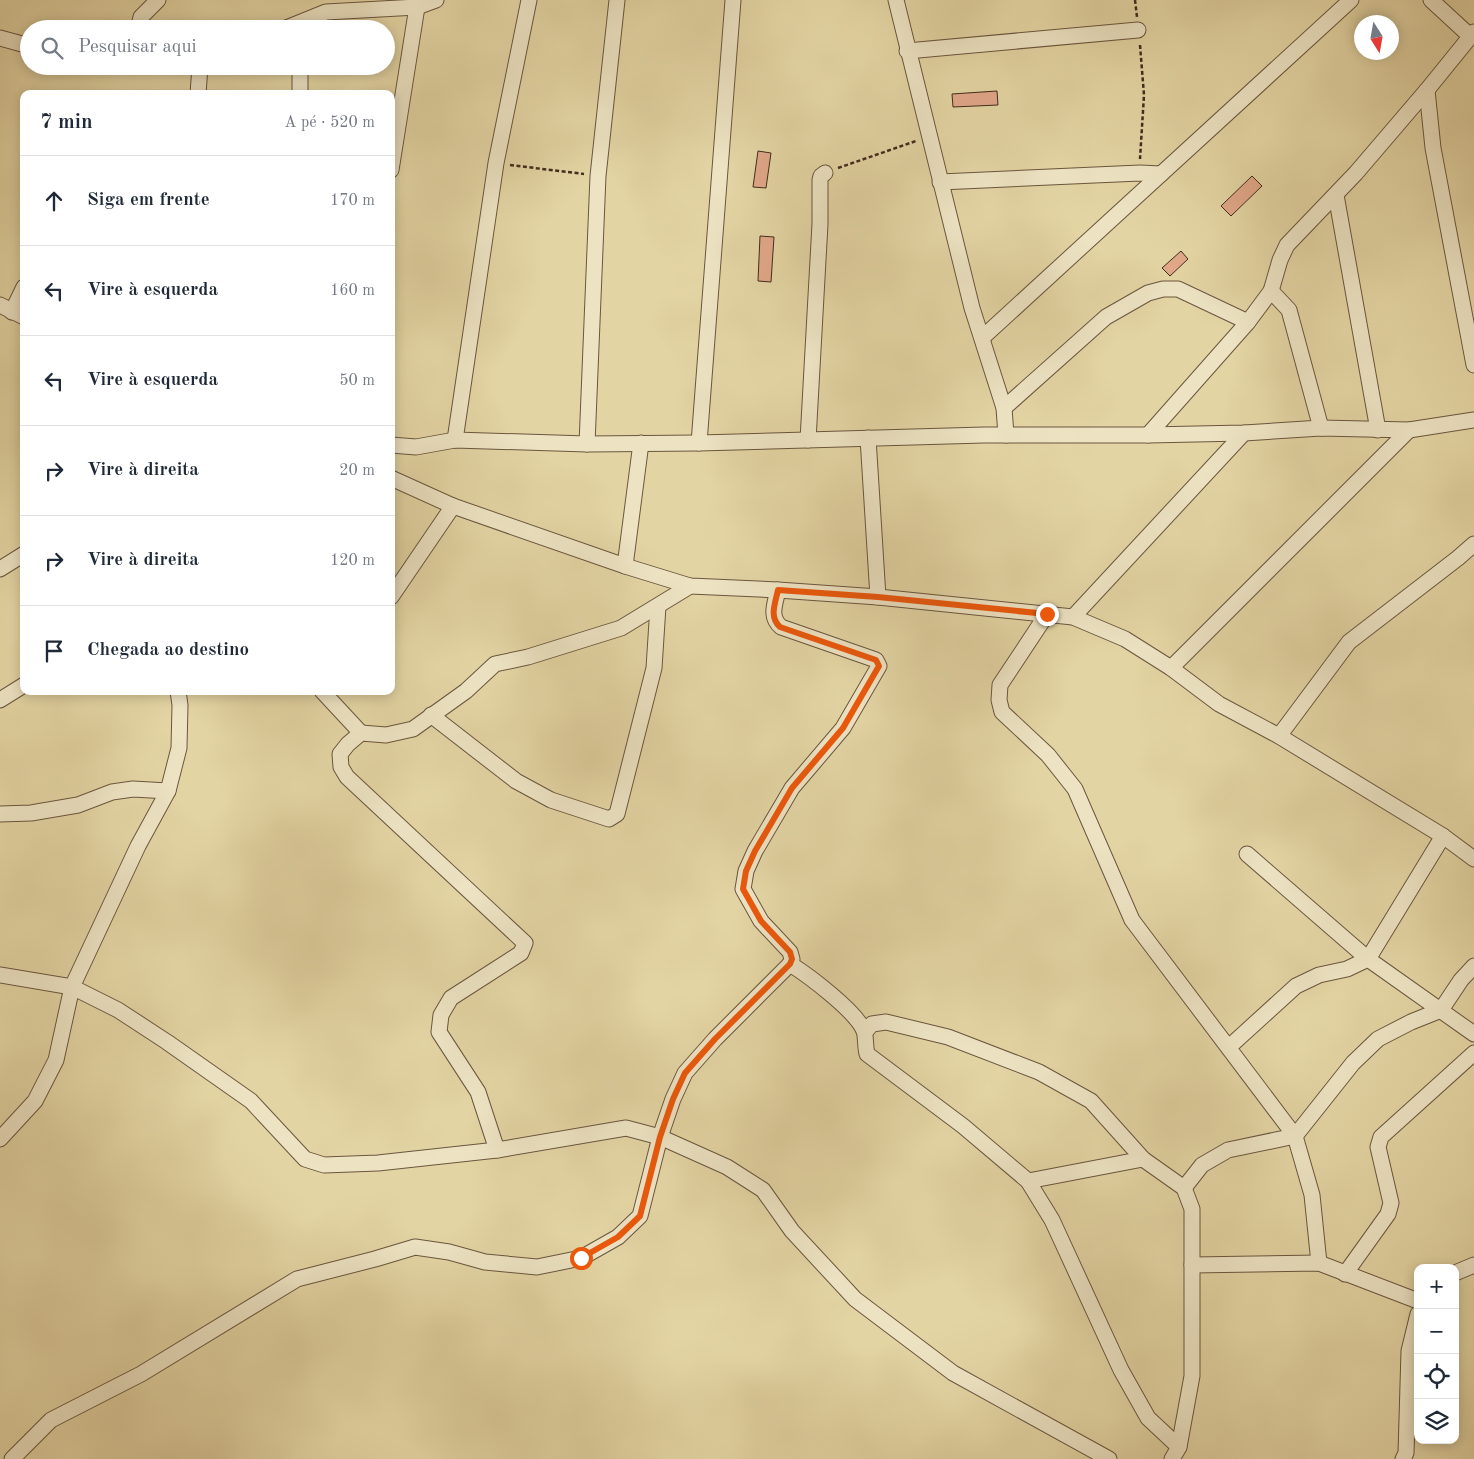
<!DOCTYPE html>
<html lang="pt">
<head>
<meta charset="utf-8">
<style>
	:root { --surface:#fff; --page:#f2f2f3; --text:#1f2937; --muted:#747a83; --line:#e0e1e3 }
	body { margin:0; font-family:"Old Standard TT",serif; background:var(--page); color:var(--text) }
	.controls { position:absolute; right:15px; bottom:15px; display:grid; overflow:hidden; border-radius:10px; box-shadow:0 2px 12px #0003 }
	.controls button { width:45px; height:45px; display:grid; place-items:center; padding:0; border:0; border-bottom:1px solid var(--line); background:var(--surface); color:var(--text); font:25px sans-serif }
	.compass { position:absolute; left:1354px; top:15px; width:45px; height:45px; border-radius:50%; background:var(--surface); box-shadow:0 2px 12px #0003; rotate:169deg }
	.stop { position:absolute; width:15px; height:15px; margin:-11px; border:4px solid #ea580c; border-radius:50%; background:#fff }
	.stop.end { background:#ea580c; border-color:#fff; box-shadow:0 1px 5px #0008 }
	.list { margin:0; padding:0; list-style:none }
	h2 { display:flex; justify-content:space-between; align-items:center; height:65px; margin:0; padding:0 20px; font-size:21px }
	h2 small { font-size:16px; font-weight:400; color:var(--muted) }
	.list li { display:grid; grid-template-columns:32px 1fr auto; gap:15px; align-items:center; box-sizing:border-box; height:90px; padding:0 20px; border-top:1px solid var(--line) }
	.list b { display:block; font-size:19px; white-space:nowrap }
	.list em { font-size:16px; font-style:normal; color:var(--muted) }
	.icon { flex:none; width:28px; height:28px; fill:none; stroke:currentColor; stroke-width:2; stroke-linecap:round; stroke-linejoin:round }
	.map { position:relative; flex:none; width:1474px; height:1459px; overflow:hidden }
	.search { position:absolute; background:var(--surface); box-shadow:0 2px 12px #0003; left:20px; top:20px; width:375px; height:55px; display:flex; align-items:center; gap:12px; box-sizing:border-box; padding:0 18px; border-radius:28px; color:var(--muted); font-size:19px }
	.panel { position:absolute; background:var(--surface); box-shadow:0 2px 12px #0003; left:20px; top:90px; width:375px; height:605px; border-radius:10px }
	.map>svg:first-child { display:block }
	.building { fill:#e0a788; stroke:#412c1c }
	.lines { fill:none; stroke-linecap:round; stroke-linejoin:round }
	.minor-casing { stroke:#6a563e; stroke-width:17 }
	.path { stroke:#412c1c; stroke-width:2.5; stroke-dasharray:4 2.5; stroke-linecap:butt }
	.minor { stroke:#ede3c3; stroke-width:15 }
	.route { stroke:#ea580c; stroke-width:6 }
</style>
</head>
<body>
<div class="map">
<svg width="1474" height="1459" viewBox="0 0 1474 1459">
	<rect width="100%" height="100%" fill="#e3d4a3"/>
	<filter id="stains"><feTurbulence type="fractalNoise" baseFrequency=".004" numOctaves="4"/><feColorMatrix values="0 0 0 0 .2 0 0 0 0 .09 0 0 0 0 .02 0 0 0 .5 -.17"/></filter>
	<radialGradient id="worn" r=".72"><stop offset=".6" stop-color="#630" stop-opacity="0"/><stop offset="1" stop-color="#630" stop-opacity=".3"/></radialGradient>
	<!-- building -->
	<g class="building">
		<path d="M997,91L998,105L953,107L952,94Z"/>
		<path d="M758,151L771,153L766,188L753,187Z"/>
		<path d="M1252,176L1262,186L1231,216L1221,206Z"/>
		<path d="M760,236L774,237L771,282L758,281Z"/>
		<path d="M1181,251L1188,259L1170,276L1162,268Z"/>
	</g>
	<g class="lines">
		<!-- minor casing -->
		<g class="minor-casing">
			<g id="minor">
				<path d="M896,0L972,308L1004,408L1006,435"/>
				<path d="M1431,0L1470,36"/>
				<path d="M138,29L141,17L158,0"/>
				<path d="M284,29L326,12L417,7L436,0"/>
				<path d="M0,38L29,46"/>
				<path d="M907,51L1138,30"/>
				<path d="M134,66H135"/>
				<path d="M1427,90L1433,148L1474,365"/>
				<path d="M198,94L200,66"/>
				<path d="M300,94V66"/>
				<path d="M391,170L417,7"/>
				<path d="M940,182L1140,173L1161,174"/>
				<path d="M1336,195L1378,430"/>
				<path d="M1271,291L1289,310L1321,428"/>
				<path d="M0,305L24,317"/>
				<path d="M12,312L24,287"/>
				<path d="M982,338L1351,0"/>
				<path d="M1004,408L1106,317L1148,293L1163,289H1178L1248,322"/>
				<path d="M1148,435L1248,322L1271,291L1280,260L1287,245L1356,173L1427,90L1474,32"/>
				<path d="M868,438L878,597"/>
				<path d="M455,440L496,163L529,0"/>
				<path d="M808,440L820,224V180L821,176L825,173"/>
				<path d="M699,443L733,0"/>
				<path d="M587,444L598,176L617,0"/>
				<path d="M391,445L416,447L455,440L587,444L699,443L984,435H1148L1244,433L1321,428L1409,430L1474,420"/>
				<path d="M391,478L453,506L625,566L690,586L778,590L878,597L1073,617L1125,639L1171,668L1219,704L1279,736L1443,836L1474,859"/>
				<path d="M625,566L641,443"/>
				<path d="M0,569L24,554"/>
				<path d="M391,597L453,506"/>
				<path d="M1047,614L1000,685L999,700L1002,712L1048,755L1075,789L1132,920L1295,1136L1312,1195L1319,1263"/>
				<path d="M1073,617L1244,433"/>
				<path d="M1171,668L1409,430"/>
				<path d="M322,691L361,733"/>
				<path d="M0,700L24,685"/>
				<path d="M431,715L516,781L551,800L609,819L617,814L654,668L658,606"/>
				<path d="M1279,736L1349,642L1458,558L1474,544"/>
				<path d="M0,814L31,813L78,805L112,792L133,789L168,791"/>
				<path d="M1247,854L1368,959L1474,1034"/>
				<path d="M790,964C808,975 857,1012 864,1031C866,1036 865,1046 867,1054L963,1126L1028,1181L1052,1220L1121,1370L1148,1418L1179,1447"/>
				<path d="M0,975L72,987L118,1010L167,1042L251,1101L305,1159L324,1165L378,1163L497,1150L626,1128L660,1137L727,1167L763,1190L792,1231L855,1299L953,1373L1109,1459"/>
				<path d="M865,1032L872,1024L886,1022L948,1037L1039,1072L1091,1101L1143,1159L1184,1188L1192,1209V1376L1179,1447L1172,1459"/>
				<path d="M1229,1047L1296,986L1319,975L1347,969L1368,959L1443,836"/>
				<path d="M0,1139L35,1101L56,1060L72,987L138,846L168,791L179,748L180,705L178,691"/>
				<path d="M497,1150L478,1092L439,1032L441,1015L451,998L521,953L525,943L347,777L341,767L340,754L348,744L361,733L386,735L413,729L466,691L495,664L528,657L621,628L690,586"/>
				<path d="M1028,1181L1143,1159"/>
				<path d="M1184,1188L1202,1165L1228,1150L1295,1136L1353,1063L1378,1039L1411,1022L1441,1010L1461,980L1474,966"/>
				<path d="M1192,1265L1319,1263L1418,1301"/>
				<path d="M1455,1273L1474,1265"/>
				<path d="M1345,1274L1388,1214L1391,1203L1378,1147L1381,1137L1474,1053"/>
				<path d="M12,1459L51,1420L141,1374L297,1279L375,1259L415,1247L449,1252L485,1262L537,1267L581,1258L618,1237L640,1216L660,1137L673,1099L685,1073L715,1039L790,964L792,959L790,952L761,921L743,889L746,871L755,851L792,788L843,728L879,666L876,660L781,627C769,617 775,604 778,590"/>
				<path d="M1403,1459L1406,1453L1409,1351L1418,1314"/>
			</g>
		</g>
		<!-- path -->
		<g class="path">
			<path d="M1135,0L1137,17"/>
			<path d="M1140,45L1144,95L1140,159"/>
			<path d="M510,165L584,174"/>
			<path d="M838,168L916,141"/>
		</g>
		<!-- minor -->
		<use href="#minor" class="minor"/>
	</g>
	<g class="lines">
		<!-- route -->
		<path class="route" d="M581,1258L618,1237L640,1216L660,1137L673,1099L685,1073L715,1039L790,964L792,959L790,952L761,921L743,889L746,871L755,851L792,788L843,728L879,666L876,660L780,627C769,617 775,604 778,590L878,597L1047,614"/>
	</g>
	<rect width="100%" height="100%" filter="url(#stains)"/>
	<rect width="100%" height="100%" fill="url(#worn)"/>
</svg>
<div class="controls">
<button>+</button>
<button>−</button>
<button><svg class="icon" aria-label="locate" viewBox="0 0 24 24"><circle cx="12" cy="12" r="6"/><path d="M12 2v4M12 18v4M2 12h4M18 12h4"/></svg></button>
<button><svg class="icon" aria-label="layers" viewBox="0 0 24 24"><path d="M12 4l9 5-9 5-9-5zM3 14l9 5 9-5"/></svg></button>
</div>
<svg class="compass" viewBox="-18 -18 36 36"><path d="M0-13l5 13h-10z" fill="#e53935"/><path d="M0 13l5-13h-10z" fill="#747a83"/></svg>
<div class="stop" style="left:581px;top:1258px"></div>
<div class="stop end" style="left:1047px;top:614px"></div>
<div class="search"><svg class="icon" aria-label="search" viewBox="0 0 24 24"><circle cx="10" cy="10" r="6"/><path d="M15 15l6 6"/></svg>Pesquisar aqui</div>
<section class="panel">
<h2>7 min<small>A pé · 520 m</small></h2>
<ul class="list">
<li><svg class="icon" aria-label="ahead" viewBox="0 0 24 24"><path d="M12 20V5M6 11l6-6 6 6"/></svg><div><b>Siga em frente</b></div><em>170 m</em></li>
<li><svg class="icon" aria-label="left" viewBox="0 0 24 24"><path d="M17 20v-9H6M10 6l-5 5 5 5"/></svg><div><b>Vire à esquerda</b></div><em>160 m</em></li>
<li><svg class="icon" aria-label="left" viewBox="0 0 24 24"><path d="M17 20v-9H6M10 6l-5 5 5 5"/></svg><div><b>Vire à esquerda</b></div><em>50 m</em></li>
<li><svg class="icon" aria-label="right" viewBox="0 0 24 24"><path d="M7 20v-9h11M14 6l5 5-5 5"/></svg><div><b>Vire à direita</b></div><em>20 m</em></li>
<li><svg class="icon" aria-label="right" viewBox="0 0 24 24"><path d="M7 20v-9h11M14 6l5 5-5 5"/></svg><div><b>Vire à direita</b></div><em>120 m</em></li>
<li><svg class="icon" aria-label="arrive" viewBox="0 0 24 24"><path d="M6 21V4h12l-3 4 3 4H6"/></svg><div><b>Chegada ao destino</b></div></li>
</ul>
</section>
</div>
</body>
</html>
